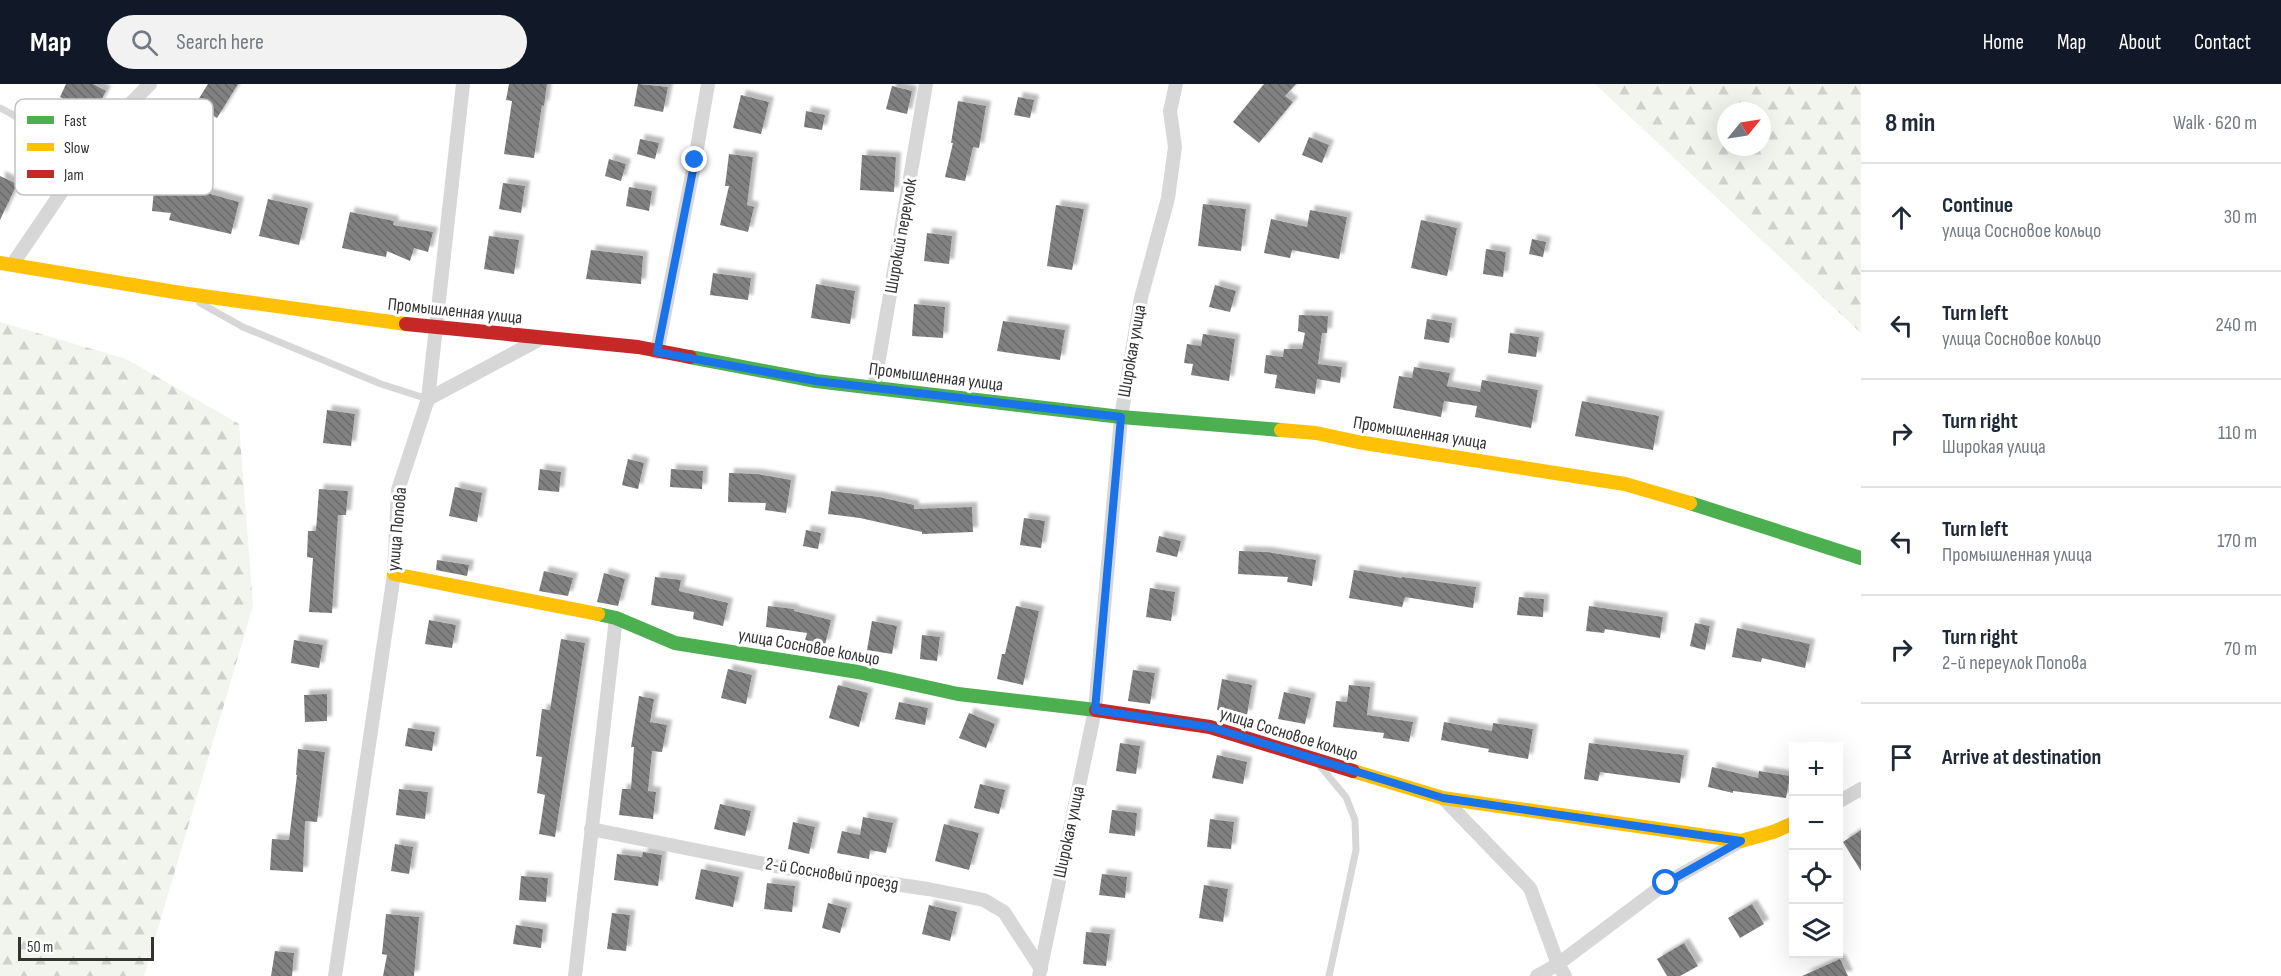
<!DOCTYPE html>
<html lang="en">
<head>
<meta charset="utf-8">
<style>
	:root { --surface:#fff; --page:#f2f2f3; --text:#1f2937; --muted:#747a83; --line:#e0e1e3; --accent:#111827 }
	body { margin:0; font-family:"Sofia Sans Condensed",sans-serif; background:var(--page); color:var(--text) }
	.controls { position:absolute; right:18px; bottom:18px; display:grid; overflow:hidden; border-radius:0px; box-shadow:0 6px 24px #0002 }
	.controls button { width:54px; height:54px; display:grid; place-items:center; padding:0; border:0; border-bottom:2px solid var(--line); background:var(--surface); color:var(--text); font:30px sans-serif }
	.compass { position:absolute; left:1717px; top:18px; width:54px; height:54px; border-radius:50%; background:var(--surface); box-shadow:0 6px 24px #0002; rotate:60deg }
	.scale { position:absolute; left:18px; bottom:15px; width:136px; box-sizing:border-box; padding-left:6px; border:3px solid #333; border-top:0; font-size:16px; line-height:21px; white-space:nowrap; color:#333; -webkit-text-stroke:4px #fff; paint-order:stroke }
	.stop { position:absolute; width:18px; height:18px; margin:-14px; border:4px solid #1a73e8; border-radius:50%; background:#fff }
	.stop.end { background:#1a73e8; border-color:#fff; box-shadow:0 2px 6px #0008 }
	.list { margin:0; padding:0; list-style:none }
	h2 { display:flex; justify-content:space-between; align-items:center; height:78px; margin:0; padding:0 24px; font-size:26px }
	h2 small { font-size:20px; font-weight:400; color:var(--muted) }
	.list li { display:grid; grid-template-columns:39px 1fr auto; gap:18px; align-items:center; box-sizing:border-box; height:108px; padding:0 24px; border-top:2px solid var(--line) }
	.list b { display:block; font-size:22px; white-space:nowrap }
	.list p { margin:0; font-size:20px; white-space:nowrap; color:var(--muted) }
	.list em { font-size:20px; font-style:normal; color:var(--muted) }
	.icon { flex:none; width:33px; height:33px; fill:none; stroke:currentColor; stroke-width:2; stroke-linecap:round; stroke-linejoin:round }
	.map { position:relative; flex:none; width:1861px; height:892px; overflow:hidden }
	header { display:flex; align-items:center; gap:36px; box-sizing:border-box; height:84px; padding:0 30px; background:var(--accent); color:#fff }
	header strong { font-size:28px }
	nav { display:flex; gap:33px; margin-inline-start:auto; font-size:21px }
	.search { width:420px; height:54px; background:var(--page); display:flex; align-items:center; gap:15px; box-sizing:border-box; padding:0 21px; border-radius:33px; color:var(--muted); font-size:22px }
	main { display:flex }
	aside { flex:1; background:var(--surface) }
	.map>svg:first-child { display:block }
	.forest { fill:url(#forest-firs); fill-rule:evenodd }
	.building { fill:url(#building-back-hatch); filter:url(#shadow) }
	.lines { fill:none; stroke-linecap:round; stroke-linejoin:round }
	.lane { stroke:#d7d7d7; stroke-width:7 }
	.street { stroke:#d7d7d7; stroke-width:14 }
	.fast { stroke:#4caf50; stroke-width:14 }
	.slow { stroke:#ffc107; stroke-width:14 }
	.jam { stroke:#c62828; stroke-width:14 }
	.route { stroke:#1a73e8; stroke-width:8 }
	.labels { text-anchor:middle; dominant-baseline:central; stroke-width:6; stroke-linejoin:round; paint-order:stroke }
	.street-label { font-size:18px; fill:#333; stroke:#fff }
	.key { fill:#fff; stroke:#c2c2c2; stroke-width:1.5 }
	.key-label { font-size:16px; fill:#333 }
</style>
</head>
<body>
<header>
<strong>Map</strong>
<div class="search"><svg class="icon" aria-label="search" viewBox="0 0 24 24"><circle cx="10" cy="10" r="6"/><path d="M15 15l6 6"/></svg>Search here</div>
<nav><a>Home</a><a>Map</a><a>About</a><a>Contact</a></nav>
</header>
<main>
<div class="map">
<svg width="1861" height="892" viewBox="0 0 1861 892">
	<defs>
		<pattern id="forest-firs" width="22" height="20" patternUnits="userSpaceOnUse" patternTransform="scale(1.5)"><rect width="22" height="20" fill="#f1f5ed"/><path d="M5 1l3.5 6h-7zM16 11l3.5 6h-7z" fill="#cfd2cc"/></pattern>
		<pattern id="building-back-hatch" width="6" height="6" patternUnits="userSpaceOnUse" patternTransform="scale(1.5)"><rect width="6" height="6" fill="#818181"/><path d="M-1 5l2 2M0 0l6 6M5-1l2 2" fill="none" stroke="#6a6a6a"/></pattern>
		<filter id="shadow"><feDropShadow dx="5" dy="-5" stdDeviation="1.5" flood-color="#0004"/></filter>
	</defs>
	<rect width="100%" height="100%" fill="#fff"/>
	<!-- forest -->
	<g class="forest">
		<path d="M1595,0H1861V249ZM1726,27H1762V63H1726Z"/>
		<path d="M0,238L126,275L239,340L253,522L144,892H0Z"/>
	</g>
	<!-- building -->
	<g class="building">
		<path d="M66,0H93L106,7L93,31L60,13Z"/>
		<path d="M208,0H238L217,34L195,21Z"/>
		<path d="M509,0H547L544,22L542,21L534,74L504,70L512,17L506,16Z"/>
		<path d="M638,0L668,3L663,28L634,22Z"/>
		<path d="M1264,0H1296L1285,12L1293,18L1259,59L1233,38Z"/>
		<path d="M892,2L912,7L907,30L886,25Z"/>
		<path d="M741,11L769,18L761,50L733,44Z"/>
		<path d="M1018,13L1034,16L1030,34L1014,31Z"/>
		<path d="M958,17L986,22L979,64L973,63L965,97L945,93L953,59H951Z"/>
		<path d="M806,27L825,31L822,46L804,43Z"/>
		<path d="M1309,53L1329,61L1322,79L1302,71Z"/>
		<path d="M640,55L659,59L655,75L637,70Z"/>
		<path d="M729,70L753,73L747,121L754,123L748,148L720,141L729,102H725Z"/>
		<path d="M862,71L896,73L894,108L860,106Z"/>
		<path d="M609,75L626,80L621,97L605,92Z"/>
		<path d="M0,92L17,100L0,136Z"/>
		<path d="M503,99L525,102L521,129L499,125Z"/>
		<path d="M178,101L239,118L231,150L169,136L171,129L152,127L154,106L177,108Z"/>
		<path d="M629,103L652,107L649,127L626,122Z"/>
		<path d="M268,115L308,124L299,161L259,152Z"/>
		<path d="M1203,120L1246,125L1241,167L1198,162Z"/>
		<path d="M1056,121L1084,125L1072,186L1047,182Z"/>
		<path d="M1310,126L1347,133L1339,175L1292,166L1290,174L1264,169L1271,135L1307,143Z"/>
		<path d="M350,128L394,137L393,141L433,148L428,168L414,164L410,177L387,167L386,173L342,164Z"/>
		<path d="M1421,136L1457,144L1447,192L1411,184Z"/>
		<path d="M927,149L952,152L949,180L924,177Z"/>
		<path d="M489,152L519,156L514,190L484,185Z"/>
		<path d="M1532,155L1546,158L1543,173L1529,170Z"/>
		<path d="M1486,165L1506,168L1503,193L1483,190Z"/>
		<path d="M591,166L643,172L641,200L586,195Z"/>
		<path d="M713,189L751,194L748,216L710,211Z"/>
		<path d="M816,200L855,207L850,240L811,234Z"/>
		<path d="M1215,201L1236,207L1230,228L1209,223Z"/>
		<path d="M914,220L945,223L943,254L912,252Z"/>
		<path d="M1299,231L1328,232L1327,249H1322L1318,280L1342,283L1340,299L1317,295L1315,310L1275,304L1277,291L1264,289L1266,271L1283,273L1284,265H1302L1305,249L1298,247Z"/>
		<path d="M1427,235L1452,239L1449,259L1424,255Z"/>
		<path d="M1003,237L1065,246L1060,276L997,267Z"/>
		<path d="M1510,249L1539,253L1536,273L1508,269Z"/>
		<path d="M1203,250L1235,255L1229,297L1191,291L1193,280L1184,279L1187,260L1201,262Z"/>
		<path d="M1414,283L1450,289L1447,302L1480,308L1482,296L1538,306L1531,344L1475,333L1477,322L1444,317L1441,333L1393,324L1399,292L1412,294Z"/>
		<path d="M1582,317L1659,332L1653,366L1575,352Z"/>
		<path d="M327,326L355,330L351,362L323,359Z"/>
		<path d="M628,375L644,379L638,405L622,401Z"/>
		<path d="M540,385L561,388L559,408L538,406Z"/>
		<path d="M671,385L703,387L702,405L670,403Z"/>
		<path d="M729,389L757,390L791,396L786,429L765,426L766,419L728,418Z"/>
		<path d="M455,403L482,409L477,438L449,432Z"/>
		<path d="M319,405L348,407L346,431H338L332,529L309,528L313,474L307,473L308,447H316Z"/>
		<path d="M831,407L879,413L914,421V425L972,423L973,448L922,450V448L860,434L828,430Z"/>
		<path d="M1024,434L1045,437L1041,464L1020,461Z"/>
		<path d="M806,446L821,449L818,465L803,462Z"/>
		<path d="M1159,452L1181,457L1177,473L1156,468Z"/>
		<path d="M1239,467L1267,468L1316,476L1312,502L1287,498L1288,493L1238,490Z"/>
		<path d="M437,476L469,481L467,492L436,486Z"/>
		<path d="M1354,486L1402,494V493L1476,503L1473,524L1405,513L1402,523L1349,514Z"/>
		<path d="M544,487L573,494L568,512L539,507Z"/>
		<path d="M604,489L625,495L618,522L597,518Z"/>
		<path d="M655,493L681,496L679,507L728,519L723,542L693,535L694,528L651,521Z"/>
		<path d="M1150,504L1175,508L1171,537L1146,533Z"/>
		<path d="M1519,513L1544,515L1543,533L1517,531Z"/>
		<path d="M768,522L794,525V527L831,536L825,561L805,556L807,549L766,543Z"/>
		<path d="M1016,522L1039,527L1023,601L997,595L1002,570H1005Z"/>
		<path d="M1589,522L1663,533L1660,554L1605,545L1604,549L1586,547Z"/>
		<path d="M429,536L456,541L452,564L425,560Z"/>
		<path d="M872,537L897,542L892,570L867,566Z"/>
		<path d="M1695,539L1710,542L1705,566L1690,562Z"/>
		<path d="M1737,544L1810,560L1805,584L1762,574L1761,578L1732,573Z"/>
		<path d="M922,551L940,553L937,577L920,575Z"/>
		<path d="M561,555L585,559L555,753L539,750L545,711L537,709L542,673L536,672L542,625L550,626Z"/>
		<path d="M294,556L323,561L319,584L291,579Z"/>
		<path d="M728,585L752,591L746,620L721,614Z"/>
		<path d="M1133,586L1155,589L1150,620L1128,617Z"/>
		<path d="M1222,595L1252,601L1247,631L1217,626Z"/>
		<path d="M838,601L868,609L859,643L829,634Z"/>
		<path d="M1349,601L1370,603L1367,631L1413,638L1409,658L1383,654L1384,649L1333,643L1336,617L1347,618Z"/>
		<path d="M1284,608L1311,614L1305,640L1278,635Z"/>
		<path d="M327,610V637L305,638L304,611Z"/>
		<path d="M639,612L654,615L650,638L667,641L662,668L652,667L648,707L656,708L653,735L619,731L622,705H631L634,663H631Z"/>
		<path d="M899,618L928,624L925,641L895,635Z"/>
		<path d="M969,629L995,640L986,664L959,654Z"/>
		<path d="M1444,638L1492,647L1493,639L1533,645L1528,675L1488,668L1489,665L1441,656Z"/>
		<path d="M408,644L435,648L432,667L405,662Z"/>
		<path d="M1120,659L1140,662L1136,690L1116,687Z"/>
		<path d="M1589,659L1684,671L1680,699L1600,688L1598,697L1584,695Z"/>
		<path d="M298,665L325,668L317,738L305,737L303,788L270,786L272,755L289,756L297,691H296Z"/>
		<path d="M1217,671L1247,678L1243,700L1212,694Z"/>
		<path d="M1712,683L1758,694L1759,687L1790,692L1786,714L1733,707V709L1708,703Z"/>
		<path d="M980,700L1005,706L999,730L974,724Z"/>
		<path d="M399,705L428,708L425,735L396,731Z"/>
		<path d="M720,720L751,727L745,752L714,745Z"/>
		<path d="M1112,726L1137,729L1135,752L1109,749Z"/>
		<path d="M863,733L893,739L886,769L870,766L869,775L837,769L842,747L860,751Z"/>
		<path d="M1210,735L1234,738L1231,765L1207,763Z"/>
		<path d="M793,738L815,743L809,770L788,765Z"/>
		<path d="M944,740L979,749L969,786L935,777Z"/>
		<path d="M1861,746V787L1843,758Z"/>
		<path d="M395,760L413,763L409,790L391,787Z"/>
		<path d="M643,768L662,771L658,802L614,796L617,770L642,773Z"/>
		<path d="M701,785L739,793L733,823L695,815Z"/>
		<path d="M1102,790L1127,793L1125,814L1099,811Z"/>
		<path d="M521,792L548,794L546,818L519,816Z"/>
		<path d="M767,799L795,802L792,828L764,825Z"/>
		<path d="M1204,801L1228,805L1223,838L1199,834Z"/>
		<path d="M828,819L847,824L840,849L822,844Z"/>
		<path d="M1752,820L1764,840L1740,854L1728,834Z"/>
		<path d="M929,821L957,828L950,857L922,850Z"/>
		<path d="M612,829L630,831L626,867L607,865Z"/>
		<path d="M386,830L419,833L414,892H383L387,871L382,870Z"/>
		<path d="M516,841L543,845L541,864L513,860Z"/>
		<path d="M1086,848L1110,850L1106,882L1083,880Z"/>
		<path d="M1684,859L1698,882L1680,892H1667L1657,875Z"/>
		<path d="M275,867L294,869L292,892H271Z"/>
		<path d="M1840,875L1848,892H1802Z"/>
	</g>
	<g class="lines">
		<!-- lane -->
		<g class="lane">
			<path d="M0,24C37,41 48,65 68,99"/>
			<path d="M200,219L243,243L381,300L428,315"/>
			<path d="M1320,682L1346,713L1355,736L1356,766L1329,892"/>
		</g>
		<!-- street -->
		<g class="street">
			<path d="M12,181L103,47L150,0"/>
			<path d="M657,268L695,76L708,0"/>
			<path d="M874,304L926,0"/>
			<path d="M428,315L542,254"/>
			<path d="M1443,714L1530,804L1558,880L1565,892"/>
			<path d="M1838,718L1861,705"/>
			<path d="M591,745L785,784L928,805L984,816L1004,828L1041,885"/>
			<path d="M335,892L394,490L398,406L428,315L463,0"/>
			<path d="M575,892L616,534"/>
			<path d="M1039,892L1095,626L1121,333L1141,214L1168,114L1175,63L1170,27L1176,0"/>
			<path d="M1537,892L1558,880L1666,799L1741,757"/>
		</g>
		<!-- fast -->
		<g class="fast">
			<path d="M690,273L816,297L1121,333L1281,346"/>
			<path d="M1690,419L1861,474"/>
			<path d="M598,530L616,534L675,559L858,588L958,610L1096,626"/>
		</g>
		<!-- slow -->
		<g class="slow">
			<path d="M0,179L181,209L406,240"/>
			<path d="M1281,346L1316,349L1358,358L1625,400L1690,419"/>
			<path d="M394,490L598,530"/>
			<path d="M1353,687L1443,714L1741,757L1773,748L1794,739"/>
		</g>
		<!-- jam -->
		<g class="jam">
			<path d="M406,240L638,263L690,273"/>
			<path d="M1096,626L1210,643L1353,687"/>
		</g>
	</g>
	<g class="lines">
		<!-- route -->
		<path class="route" d="M695,76L657,268L816,297L1121,333L1095,626L1210,643L1443,714L1741,757L1666,799"/>
	</g>
	<g class="labels">
		<!-- street labels -->
		<g class="street-label">
			<text transform="translate(901 152) rotate(-80)">Широкий переулок</text>
			<text transform="translate(455 227) rotate(6)">Промышленная улица</text>
			<text transform="translate(1132 267) rotate(-80)">Широкая улица</text>
			<text transform="translate(936 293) rotate(7)">Промышленная улица</text>
			<text transform="translate(1420 349) rotate(9)">Промышленная улица</text>
			<text transform="translate(397 445) rotate(-85)">улица Попова</text>
			<text transform="translate(809 563) rotate(10)">улица Сосновое кольцо</text>
			<text transform="translate(1289 650) rotate(17)">улица Сосновое кольцо</text>
			<text transform="translate(1069 748) rotate(-78)">Широкая улица</text>
			<text transform="translate(832 790) rotate(9)">2-й Сосновый проезд</text>
		</g>
	</g>
	<!-- legend -->
	<rect x="15" y="15" width="198" height="96" rx="9" class="key"/>
	<rect x="27" y="32" width="27" height="8" fill="#4caf50"/>
	<rect x="27" y="59" width="27" height="8" fill="#ffc107"/>
	<rect x="27" y="86" width="27" height="8" fill="#c62828"/>
	<g class="key-label">
		<text x="64" y="42">Fast</text>
		<text x="64" y="69">Slow</text>
		<text x="64" y="96">Jam</text>
	</g>
</svg>
<div class="controls">
<button>+</button>
<button>−</button>
<button><svg class="icon" aria-label="locate" viewBox="0 0 24 24"><circle cx="12" cy="12" r="6"/><path d="M12 2v4M12 18v4M2 12h4M18 12h4"/></svg></button>
<button><svg class="icon" aria-label="layers" viewBox="0 0 24 24"><path d="M12 4l9 5-9 5-9-5zM3 14l9 5 9-5"/></svg></button>
</div>
<svg class="compass" viewBox="-18 -18 36 36"><path d="M0-13l5 13h-10z" fill="#e53935"/><path d="M0 13l5-13h-10z" fill="#747a83"/></svg>
<div class="scale">50 m</div>
<div class="stop" style="left:1666px;top:799px"></div>
<div class="stop end" style="left:695px;top:76px"></div>
</div>
<aside>
<h2>8 min<small>Walk · 620 m</small></h2>
<ul class="list">
<li><svg class="icon" aria-label="ahead" viewBox="0 0 24 24"><path d="M12 20V5M6 11l6-6 6 6"/></svg><div><b>Continue</b><p>улица Сосновое кольцо</p></div><em>30 m</em></li>
<li><svg class="icon" aria-label="left" viewBox="0 0 24 24"><path d="M17 20v-9H6M10 6l-5 5 5 5"/></svg><div><b>Turn left</b><p>улица Сосновое кольцо</p></div><em>240 m</em></li>
<li><svg class="icon" aria-label="right" viewBox="0 0 24 24"><path d="M7 20v-9h11M14 6l5 5-5 5"/></svg><div><b>Turn right</b><p>Широкая улица</p></div><em>110 m</em></li>
<li><svg class="icon" aria-label="left" viewBox="0 0 24 24"><path d="M17 20v-9H6M10 6l-5 5 5 5"/></svg><div><b>Turn left</b><p>Промышленная улица</p></div><em>170 m</em></li>
<li><svg class="icon" aria-label="right" viewBox="0 0 24 24"><path d="M7 20v-9h11M14 6l5 5-5 5"/></svg><div><b>Turn right</b><p>2-й переулок Попова</p></div><em>70 m</em></li>
<li><svg class="icon" aria-label="arrive" viewBox="0 0 24 24"><path d="M6 21V4h12l-3 4 3 4H6"/></svg><div><b>Arrive at destination</b></div></li>
</ul>
</aside>
</main>
</body>
</html>
